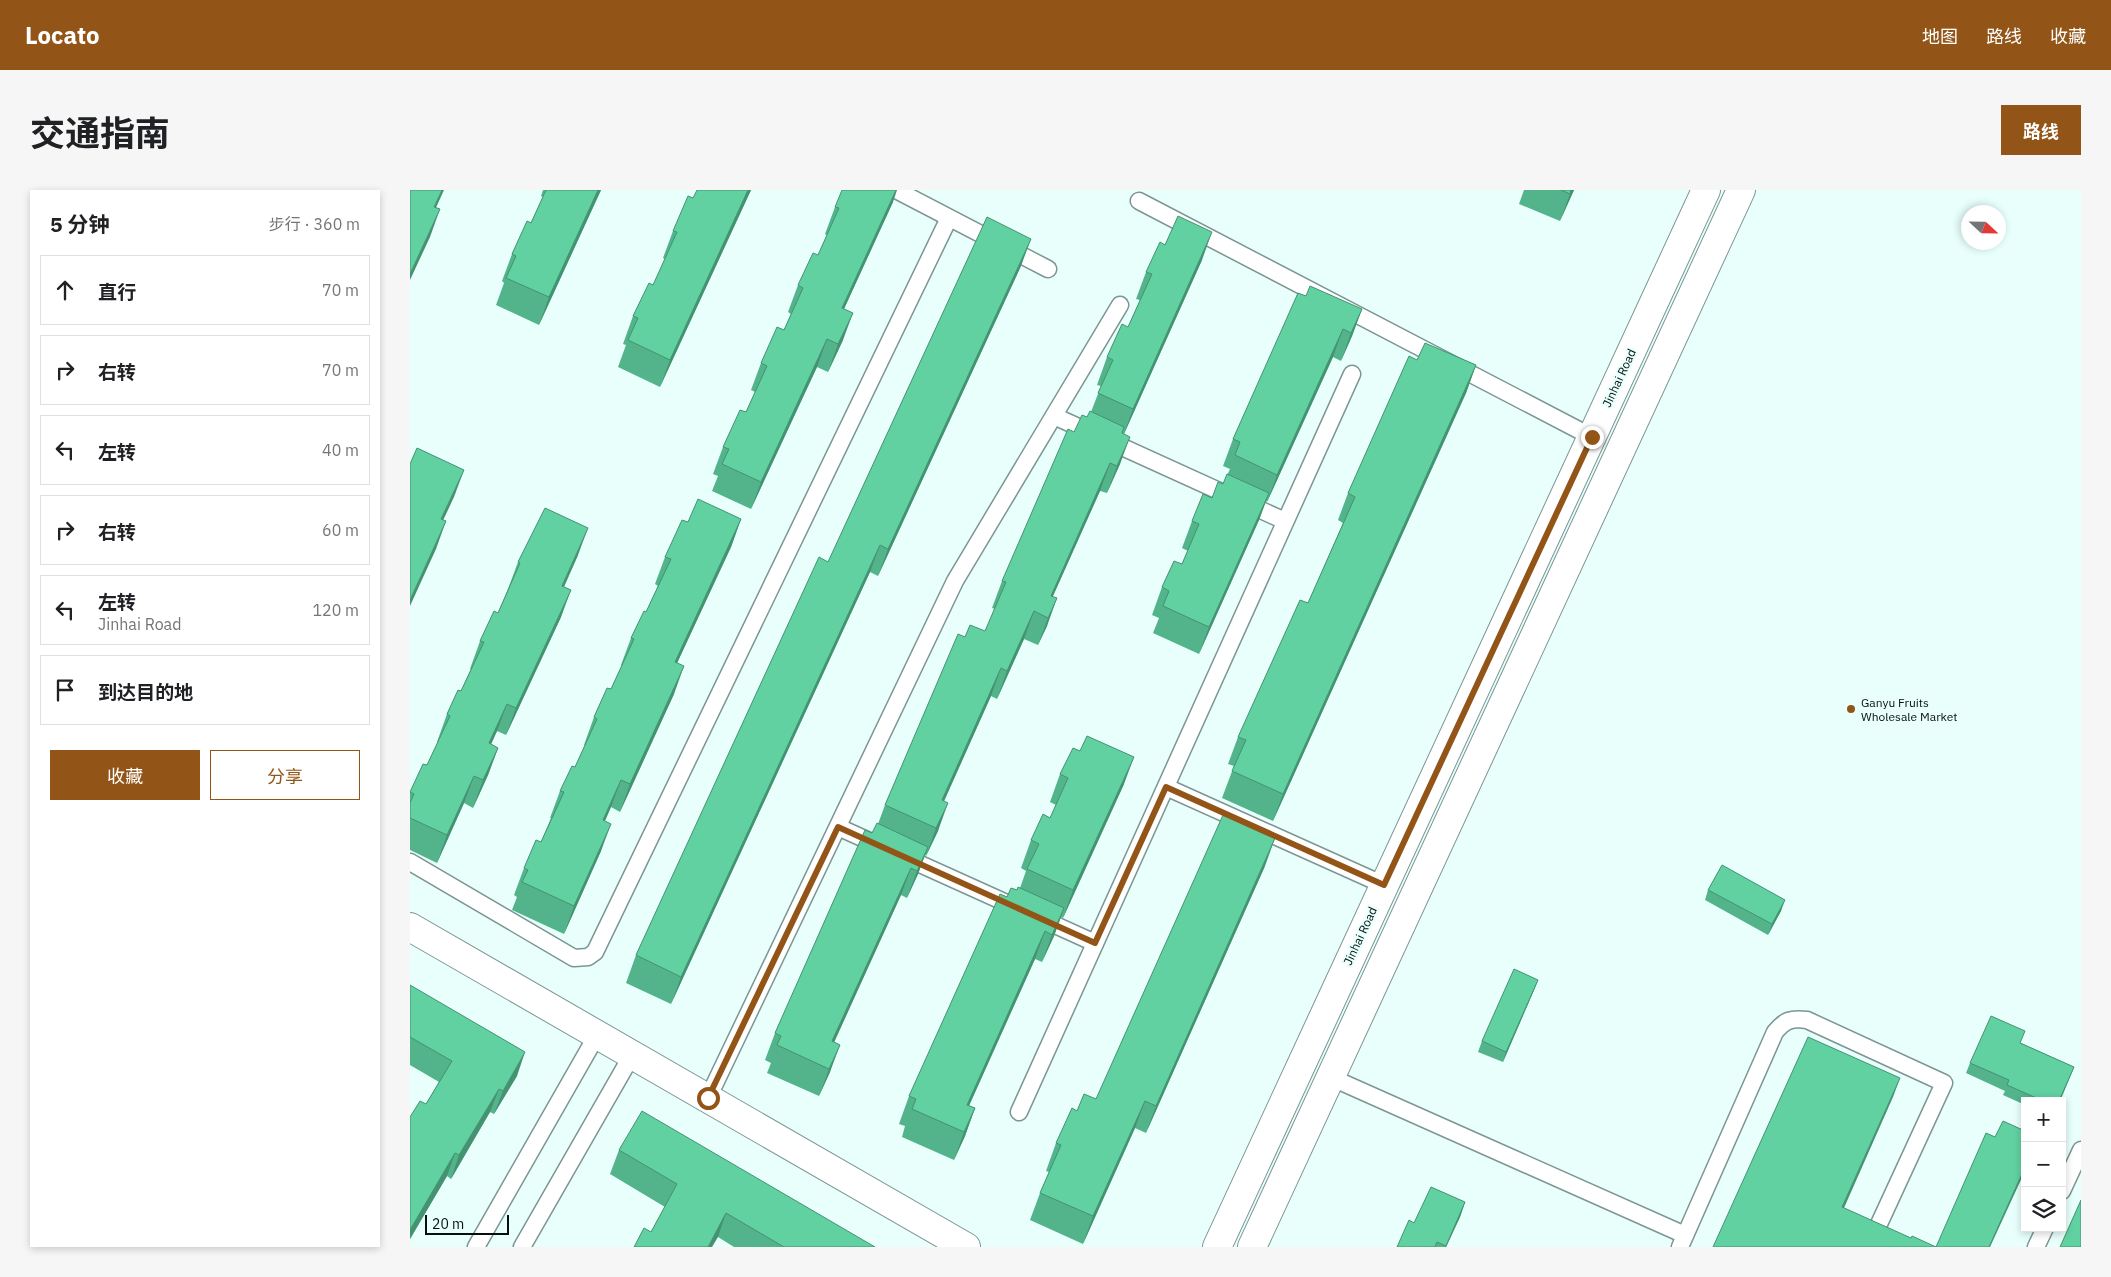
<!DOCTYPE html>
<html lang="zh">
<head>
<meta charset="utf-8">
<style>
	:root { --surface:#fff; --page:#f6f6f6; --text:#202124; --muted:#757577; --line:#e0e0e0; --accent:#925517 }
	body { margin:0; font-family:"IBM Plex Sans","Noto Sans SC",sans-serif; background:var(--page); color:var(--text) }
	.controls { position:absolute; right:15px; bottom:15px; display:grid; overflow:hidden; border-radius:0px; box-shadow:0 2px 8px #0003 }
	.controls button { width:45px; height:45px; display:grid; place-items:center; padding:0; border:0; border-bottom:1px solid var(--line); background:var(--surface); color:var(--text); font:25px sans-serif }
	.compass { position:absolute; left:1551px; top:15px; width:45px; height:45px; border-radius:50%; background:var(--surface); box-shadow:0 2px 8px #0003; rotate:112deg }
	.scale { position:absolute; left:15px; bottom:12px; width:84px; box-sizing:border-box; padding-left:5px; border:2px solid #060f0e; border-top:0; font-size:14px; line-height:18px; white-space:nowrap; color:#060f0e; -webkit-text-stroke:4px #e8fffc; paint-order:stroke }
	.stop { position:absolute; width:15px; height:15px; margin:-11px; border:4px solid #925517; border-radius:50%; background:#fff }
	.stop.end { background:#925517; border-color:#fff; box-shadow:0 1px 5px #0008 }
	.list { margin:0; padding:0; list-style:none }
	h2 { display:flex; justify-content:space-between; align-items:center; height:65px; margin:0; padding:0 20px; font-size:21px }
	h2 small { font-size:16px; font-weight:400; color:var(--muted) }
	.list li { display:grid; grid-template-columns:32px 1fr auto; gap:15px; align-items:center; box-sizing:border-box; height:70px; margin:0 10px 10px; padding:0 10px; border:1px solid var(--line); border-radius:0px }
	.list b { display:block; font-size:19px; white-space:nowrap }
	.list p { margin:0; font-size:16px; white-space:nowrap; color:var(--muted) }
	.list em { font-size:16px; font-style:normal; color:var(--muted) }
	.actions { display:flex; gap:10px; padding:15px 20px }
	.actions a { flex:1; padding:11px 0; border:1px solid var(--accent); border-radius:0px; text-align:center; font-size:18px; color:var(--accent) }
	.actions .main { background:var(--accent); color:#fff }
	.icon { flex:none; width:28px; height:28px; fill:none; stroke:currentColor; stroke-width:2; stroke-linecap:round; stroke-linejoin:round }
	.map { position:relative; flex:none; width:1671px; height:1057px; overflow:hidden; border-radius:0px }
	header { display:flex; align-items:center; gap:30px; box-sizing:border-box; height:70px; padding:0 25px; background:var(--accent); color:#fff }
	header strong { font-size:24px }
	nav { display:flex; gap:28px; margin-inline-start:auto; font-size:18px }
	.intro { display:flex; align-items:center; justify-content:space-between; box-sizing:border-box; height:120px; padding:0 30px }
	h1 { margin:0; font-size:35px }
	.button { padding:12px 22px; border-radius:0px; background:var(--accent); color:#fff; font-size:18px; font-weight:700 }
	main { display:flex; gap:30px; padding:0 30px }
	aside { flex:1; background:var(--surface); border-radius:0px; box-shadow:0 2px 8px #0003 }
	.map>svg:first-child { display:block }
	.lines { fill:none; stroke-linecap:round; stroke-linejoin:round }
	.service-casing { stroke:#7c9693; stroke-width:19 }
	.tertiary-casing { stroke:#7c9693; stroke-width:30 }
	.secondary-casing { stroke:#7c9693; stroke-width:30 }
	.service { stroke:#fff; stroke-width:16 }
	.tertiary { stroke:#fff; stroke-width:28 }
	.secondary { stroke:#fff; stroke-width:28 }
	.wall { fill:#53b48b }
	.shaded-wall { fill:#449271 }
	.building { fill:#61d1a2; stroke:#449271 }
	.route { stroke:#925517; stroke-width:6 }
	.poi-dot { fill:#925517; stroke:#e8fffc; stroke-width:2 }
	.labels { text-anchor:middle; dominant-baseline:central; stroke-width:4.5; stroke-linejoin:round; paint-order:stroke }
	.street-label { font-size:12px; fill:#060f0e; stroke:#e8fffc }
	.poi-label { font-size:12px; fill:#060f0e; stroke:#e8fffc; text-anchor:start }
</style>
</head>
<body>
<header>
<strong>Locato</strong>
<nav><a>地图</a><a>路线</a><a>收藏</a></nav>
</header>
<div class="intro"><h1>交通指南</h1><a class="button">路线</a></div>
<main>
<aside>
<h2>5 分钟<small>步行 · 360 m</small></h2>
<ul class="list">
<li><svg class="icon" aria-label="ahead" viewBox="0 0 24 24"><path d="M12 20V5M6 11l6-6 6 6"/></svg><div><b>直行</b></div><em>70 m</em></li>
<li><svg class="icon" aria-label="right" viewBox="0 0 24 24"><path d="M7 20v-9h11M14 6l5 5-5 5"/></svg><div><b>右转</b></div><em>70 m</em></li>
<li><svg class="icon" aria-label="left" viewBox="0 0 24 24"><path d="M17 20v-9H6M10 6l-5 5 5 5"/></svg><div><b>左转</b></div><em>40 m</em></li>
<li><svg class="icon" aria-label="right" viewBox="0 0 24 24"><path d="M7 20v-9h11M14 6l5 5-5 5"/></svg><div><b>右转</b></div><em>60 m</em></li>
<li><svg class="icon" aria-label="left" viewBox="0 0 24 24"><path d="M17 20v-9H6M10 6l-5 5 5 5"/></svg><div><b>左转</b><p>Jinhai Road</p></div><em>120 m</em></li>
<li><svg class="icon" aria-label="arrive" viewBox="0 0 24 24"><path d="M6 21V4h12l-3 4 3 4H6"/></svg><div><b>到达目的地</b></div></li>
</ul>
<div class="actions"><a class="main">收藏</a><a>分享</a></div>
</aside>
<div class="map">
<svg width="1671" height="1057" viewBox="0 0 1671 1057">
	<rect width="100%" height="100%" fill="#e8fffc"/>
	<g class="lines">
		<!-- service casing -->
		<g class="service-casing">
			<g id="service">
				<path d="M486,0L638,79"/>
				<path d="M729,11L1182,247"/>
				<path d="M644,226L875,331"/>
				<path d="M756,597L974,695"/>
				<path d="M428,637L685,753"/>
				<path d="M0,672L164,768L178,767L185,762L539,28"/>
				<path d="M920,887L1275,1045"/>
				<path d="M298,908L545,391L710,115"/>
				<path d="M609,922L942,184"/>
				<path d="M1652,1001L1671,960"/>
				<path d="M66,1057L187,845"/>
				<path d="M112,1057L222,865"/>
				<path d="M1270,1057L1365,842C1375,830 1381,828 1397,830L1534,893L1469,1034"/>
				<path d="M1626,1057L1635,1038"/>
			</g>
		</g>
		<!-- tertiary casing -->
		<g class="tertiary-casing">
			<path id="tertiary" d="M0,737L556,1057"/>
		</g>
		<!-- secondary casing -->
		<g class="secondary-casing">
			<g id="secondary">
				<path d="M807,1057L1296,0"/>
				<path d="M842,1057L1331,0"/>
			</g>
		</g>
		<!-- service -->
		<use href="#service" class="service"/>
		<!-- tertiary -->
		<use href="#tertiary" class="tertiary"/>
		<!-- secondary -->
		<use href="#secondary" class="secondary"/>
	</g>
	<!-- wall -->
	<g class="wall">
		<path d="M133,0H191L129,135L86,115L94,93L92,91L102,64L121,33L133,7L131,6Z"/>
		<path d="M341,0L250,197L208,177L216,155L213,154L223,126L243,95L255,69L253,68L263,41L283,8Z"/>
		<path d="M1114,0H1164L1150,31L1109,14Z"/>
		<path d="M483,12L434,119L433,150L418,182L407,177L341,319L302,301L308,286L303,284L313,257L336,222L345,202L341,200L351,173L374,140L381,124L378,122L388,95L408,65L417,45L415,44L425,17Z"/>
		<path d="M792,70L714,244L710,274L697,303L690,301L643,406L637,436L628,455L614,449L587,509L581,506L534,611L528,641L516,666L515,665L508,684L497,708L491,705L424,852L420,882L409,906L357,883L361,873L355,870L365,843L462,643L468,634L475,615L555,447L575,441L585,419L582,418L592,391L664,242L681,222L691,196L687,195L697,167L718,137L730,110L726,109L736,82Z"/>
		<path d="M611,76L468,386L460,382L261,814L216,793L226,765L418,372Z"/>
		<path d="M896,106L952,119L942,146L931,171L923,167L857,312L856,311L849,330L789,464L743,443L749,428L742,425L752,397L772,374L778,361L772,358L782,331L813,294L820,279L813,276L823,249Z"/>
		<path d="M1007,170L1066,175L1056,203L863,631L812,608L824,576L818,574L828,547L898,413L933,333L928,330L938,303Z"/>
		<path d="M331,329L321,357L267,473L264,504L210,622L201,617L195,631L191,661L154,744L102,720L107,707L104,705L114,678L131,652L141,628H140L150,601L165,577L175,555H174L184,527L201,499L212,476L211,475L221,448L236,422L248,396L245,394L255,367L278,332Z"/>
		<path d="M168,365L154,397L151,427L96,545L87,541L81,554L88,558L78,585L63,618L54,613L27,673L0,660V602L17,575L28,552H27L37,524L51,501L61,479H60L70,451L88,423L98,399L108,372Z"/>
		<path d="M650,584L714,594L653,728L651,727L644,746L632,772L625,769L559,916L565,918L555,946L544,970L492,947L495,936L489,934L499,906L597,707L610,698L616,681L611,678L621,650L640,628L646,615L640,612Z"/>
		<path d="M855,676L736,943L725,938L673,1054L620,1030L630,1003L639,982L636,981L646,953L667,921L686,909Z"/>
		<path d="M1298,700L1371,721L1358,745L1295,710Z"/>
		<path d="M1128,790L1124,800L1093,872L1068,862L1072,851Z"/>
		<path d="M0,795L107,886L84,924L80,922L41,989L37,986L0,1049V927L16,914L29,892L0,875Z"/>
		<path d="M1611,853L1664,877L1650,911H1615V915L1593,905L1595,901L1556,883L1560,873Z"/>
		<path d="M209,960L465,1057H324L308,1047L241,1042L255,1017L200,984Z"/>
		<path d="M1055,1012L1050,1027L1036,1057H987L1004,1033Z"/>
	</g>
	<!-- shaded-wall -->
	<g class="shaded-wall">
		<path d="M32,0H34L14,44L24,17Z"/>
		<path d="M188,0H191L129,135L139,107Z"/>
		<path d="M338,0H341L250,197L260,170Z"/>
		<path d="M486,0H487L483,12L422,145L432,118Z"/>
		<path d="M1161,0H1164L1150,31L1160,4Z"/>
		<path d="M30,19L20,47L0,90V84Z"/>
		<path d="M802,42L792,70L713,246L723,219Z"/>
		<path d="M621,49L611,76L468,386L478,359Z"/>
		<path d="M952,119L942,146L931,171L941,143Z"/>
		<path d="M443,123L433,150L418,182L428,154Z"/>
		<path d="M933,139L923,167L857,312L867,285Z"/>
		<path d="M417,149L407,177L341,319L351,292Z"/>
		<path d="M1066,175L1056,203L863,631L873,604Z"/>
		<path d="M720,247L710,274L697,303L707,276Z"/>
		<path d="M700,273L690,301L634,426L641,406Z"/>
		<path d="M54,280L44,307L21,356L31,329Z"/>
		<path d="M859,303L849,330L789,464L799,437Z"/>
		<path d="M331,329L321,357L255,499L265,472Z"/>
		<path d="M36,331L26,359L0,416V410Z"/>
		<path d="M178,338L168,365L142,423L152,396Z"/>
		<path d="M470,355L460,382L261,814L271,787Z"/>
		<path d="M161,400L151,427L96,545L106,518Z"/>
		<path d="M647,408L637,436L628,455L638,428Z"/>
		<path d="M624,421L614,449L587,509L597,481Z"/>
		<path d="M274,476L264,504L210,622L220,594Z"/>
		<path d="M591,478L581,506L522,638L532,610Z"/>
		<path d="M97,514L87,541L69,581L79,553Z"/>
		<path d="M88,558L78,585L63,618L73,590Z"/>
		<path d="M724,567L714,594L653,728L663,700Z"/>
		<path d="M64,586L54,613L27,673L37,645Z"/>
		<path d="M211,590L201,617L183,657L193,630Z"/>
		<path d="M538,613L528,641L516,666L526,638Z"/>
		<path d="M201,634L191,661L154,744L164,716Z"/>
		<path d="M865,648L855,676L736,943L746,916Z"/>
		<path d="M518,657L508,684L497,708L507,681Z"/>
		<path d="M501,678L491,705L412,879L422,851Z"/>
		<path d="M1375,710L1371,721L1358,745L1362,734Z"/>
		<path d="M654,718L644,746L632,772L642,745Z"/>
		<path d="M635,741L625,769L547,942L557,915Z"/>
		<path d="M1128,790L1124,800L1093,872L1096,862Z"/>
		<path d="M430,855L420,882L409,906L419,879Z"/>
		<path d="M115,862L107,886L84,924L93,901Z"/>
		<path d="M1664,877L1650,911H1649Z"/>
		<path d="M1490,888L1483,907L1426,1036L1432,1017Z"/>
		<path d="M89,899L80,922L41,989L49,965Z"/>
		<path d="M735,911L725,938L673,1054L683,1026Z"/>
		<path d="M565,918L555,946L544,970L554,942Z"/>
		<path d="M45,963L37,986L0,1049V1040Z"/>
		<path d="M1615,977V981L1580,1057H1579Z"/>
		<path d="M1055,1012L1050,1027L1036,1057H1035Z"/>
		<path d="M316,1023L308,1047L302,1057H298Z"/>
	</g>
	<!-- building -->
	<g class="building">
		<path d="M0,0H32L24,17L30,19L0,84Z"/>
		<path d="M136,0H188L139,107L96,88L106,66L102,64L117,31L121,33Z"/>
		<path d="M287,0H338L260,170L218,150L228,128L223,126L239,93L243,95L267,42L263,41L278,6L283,8Z"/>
		<path d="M432,0H486L432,118L443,123L428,154L417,149L351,292L312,274L319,259L313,257L330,220L336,222L357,176L351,173L367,137L374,140L393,98L388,95L403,63L408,65L429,18L425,17Z"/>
		<path d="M1151,0H1161L1160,4Z"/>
		<path d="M768,26L802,42L723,219L688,203L703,170L697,167L712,134L718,137L742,84L736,82L750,52L755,55Z"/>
		<path d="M577,27L621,49L478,359L470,355L271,787L226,765L409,367L418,372Z"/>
		<path d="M900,96L952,119L941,143L933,139L867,285L825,265L830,252L823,249L888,103L896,106Z"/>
		<path d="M1015,153L1066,175L873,604L822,581L836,550L828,547L890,410L898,413L945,307L938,303L999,166L1007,170Z"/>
		<path d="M680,221L714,237L712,243L720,247L707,276L700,273L641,406L647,408L638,428L624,421L597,481L591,478L532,610L538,613L526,638L475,615L548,444L555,447L560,435L575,441L596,392L592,391L658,239L664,242L672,225L677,227Z"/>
		<path d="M7,258L54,280L31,329L36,331L0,410V274Z"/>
		<path d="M817,284L859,303L799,437L753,416L759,401L752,397L764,371L772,374L789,334L782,331L793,304L802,308L808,292L813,294Z"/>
		<path d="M288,309L331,329L265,472L274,476L220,594L211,590L193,630L201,634L164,716L112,692L118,680L114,678L126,650L131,652L154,602L150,601L162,576L165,577L187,529L184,527L197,498L201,499L224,449L221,448L234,421L236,422L261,369L255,367L272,330L278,332Z"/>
		<path d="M135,318L178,338L152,396L161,400L106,518L97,514L79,553L88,558L73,590L64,586L37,645L0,628V613L4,604L0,602L13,574L17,575L40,526L37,524L48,500L51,501L74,452L70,451L84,421L88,423L110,373L108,372Z"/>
		<path d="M677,546L724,567L663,700L617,679L629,654L621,650L633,624L640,628L658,588L650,584L663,558L670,561Z"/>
		<path d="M813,625L865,648L746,916L735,911L683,1026L630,1003L651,955L646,953L662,918L667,921L674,904L686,909Z"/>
		<path d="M467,633L518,657L507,681L501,678L422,851L430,855L419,879L367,855L371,846L365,843L455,640L462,643Z"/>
		<path d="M1312,675L1375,710L1362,734L1298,700Z"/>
		<path d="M608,697L654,718L642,745L635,741L557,915L565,918L554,942L502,919L506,909L499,906L590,704L597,707L601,698L607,700Z"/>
		<path d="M1104,779L1128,790L1096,862L1072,851Z"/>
		<path d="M0,795L115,862L93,901L89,899L49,965L45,963L0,1040V927L10,911L16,914L42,871L0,847Z"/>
		<path d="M1581,826L1615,841L1610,853L1664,877L1649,911H1633L1597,895L1599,890L1560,873Z"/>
		<path d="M1398,847L1490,888L1432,1017L1501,1048L1502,1046L1526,1057L1576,943L1585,947L1593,931L1615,941V977L1579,1057H1303Z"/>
		<path d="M232,921L465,1057H374L316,1023L298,1057H224L234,1038L241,1042L267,994L209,960Z"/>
		<path d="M1021,997L1055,1012L1036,1056L1027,1052L1025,1057H987L999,1030L1004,1033Z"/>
		<path d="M1671,1010V1057H1650Z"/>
	</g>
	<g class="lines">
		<!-- route -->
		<path class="route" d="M298,908L428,637L685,753L756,597L974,695L1182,247"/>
	</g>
	<!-- markers -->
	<circle class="poi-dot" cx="1441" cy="519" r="5"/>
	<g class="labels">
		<!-- street labels -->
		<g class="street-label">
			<text transform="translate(1209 188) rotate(-65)">Jinhai Road</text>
			<text transform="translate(950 746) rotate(-65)">Jinhai Road</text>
		</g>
		<!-- poi labels -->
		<g class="poi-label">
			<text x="1451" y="512">Ganyu Fruits<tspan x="1451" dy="14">Wholesale Market</tspan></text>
		</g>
	</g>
</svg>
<div class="controls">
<button>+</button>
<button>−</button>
<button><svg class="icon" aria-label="layers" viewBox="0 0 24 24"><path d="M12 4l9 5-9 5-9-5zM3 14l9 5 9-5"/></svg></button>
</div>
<svg class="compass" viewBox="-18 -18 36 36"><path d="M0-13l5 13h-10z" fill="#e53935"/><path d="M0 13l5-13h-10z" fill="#757577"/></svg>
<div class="scale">20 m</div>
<div class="stop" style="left:298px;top:908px"></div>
<div class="stop end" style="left:1182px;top:247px"></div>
</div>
</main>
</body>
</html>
